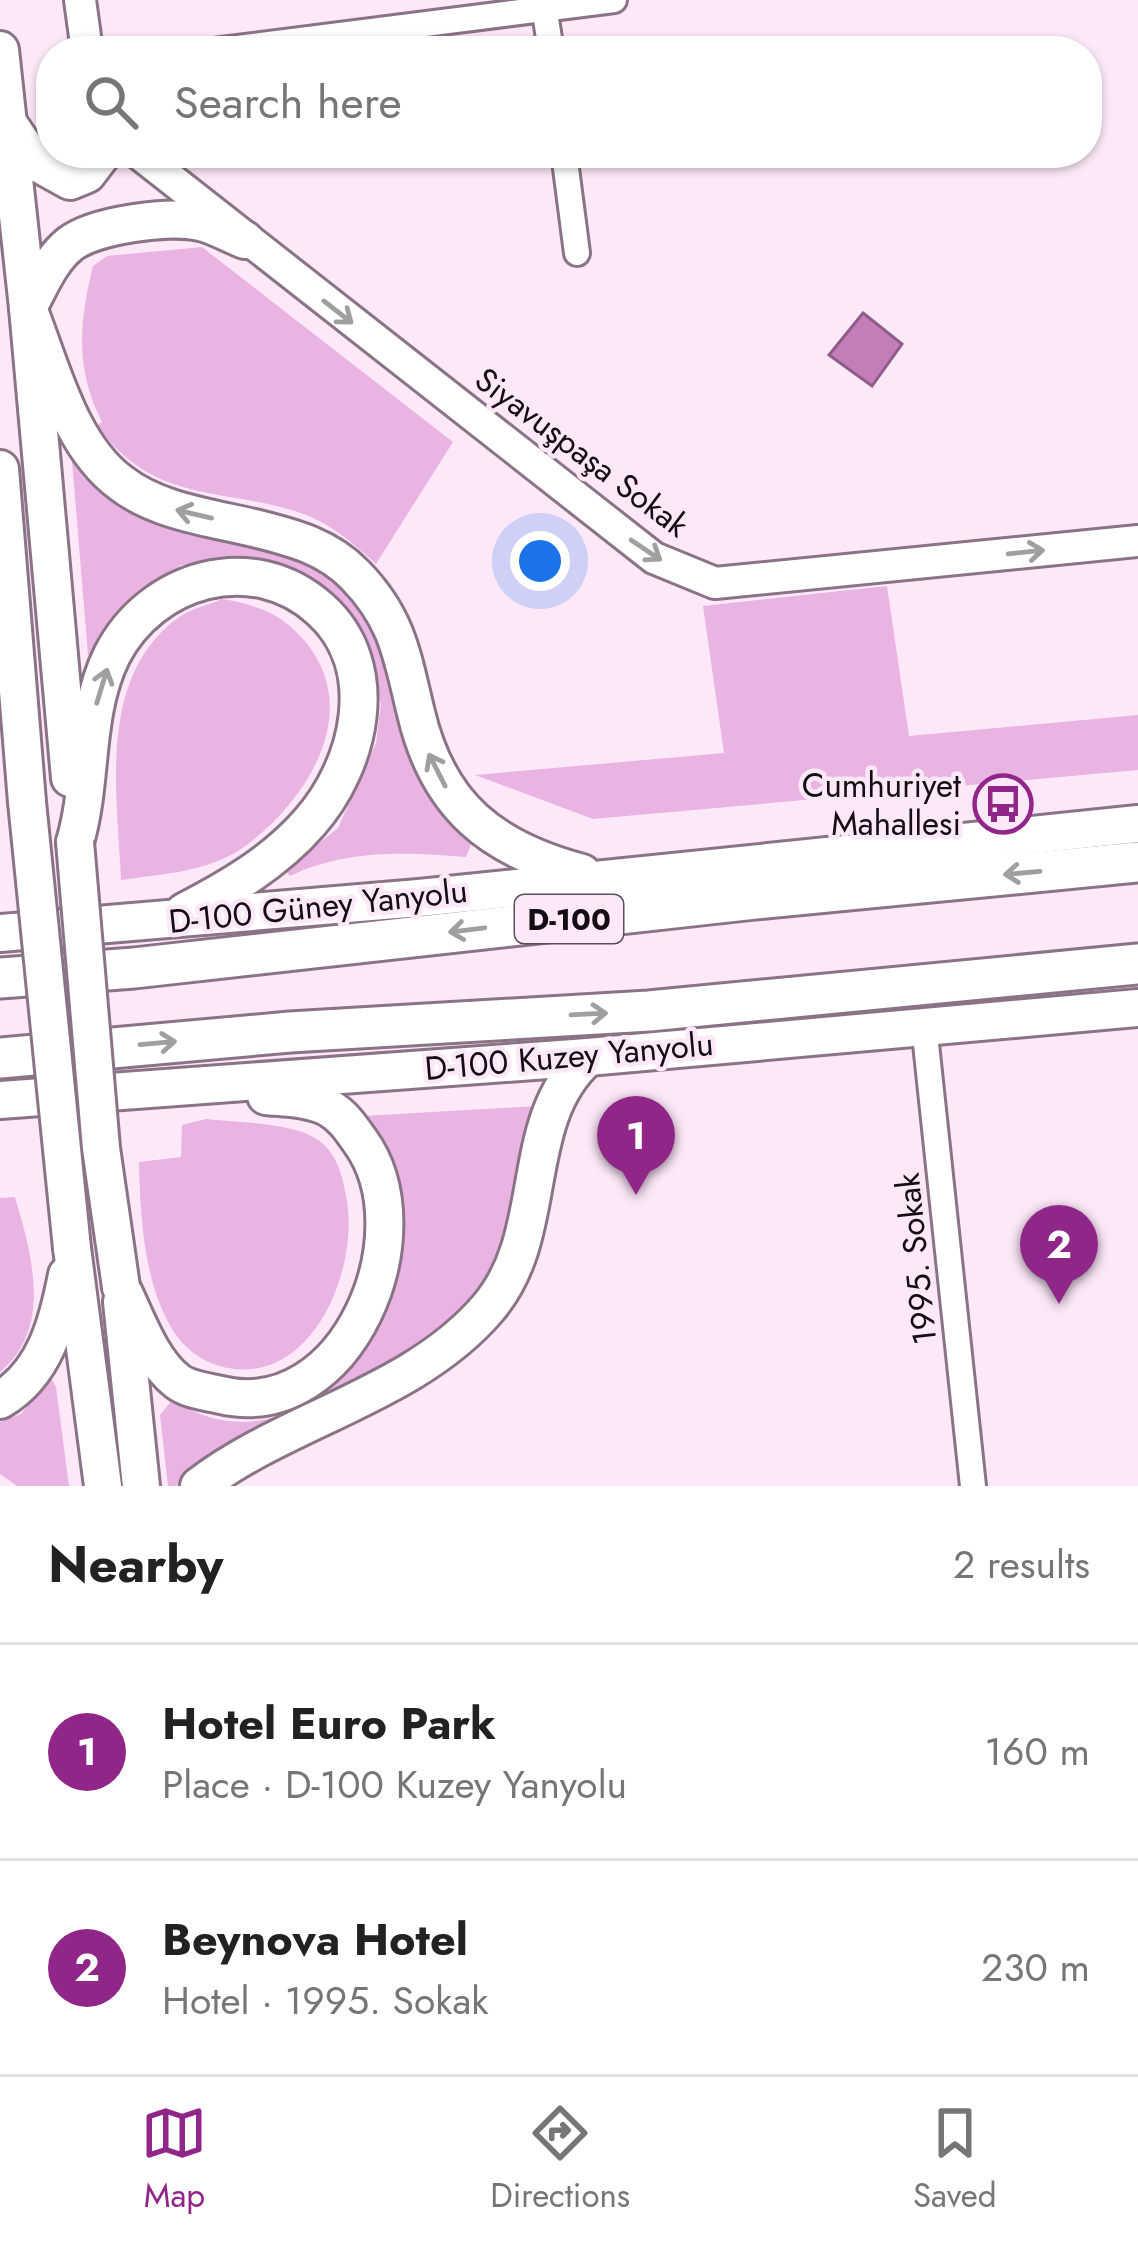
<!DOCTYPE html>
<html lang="en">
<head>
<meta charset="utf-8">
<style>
	:root { --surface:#fff; --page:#f6f6f6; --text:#222; --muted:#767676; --line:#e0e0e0; --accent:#912689 }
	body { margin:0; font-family:Jost,sans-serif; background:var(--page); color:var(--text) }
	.you { position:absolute; left:540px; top:561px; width:42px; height:42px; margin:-30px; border:9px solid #fff; border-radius:50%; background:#1a73e8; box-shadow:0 0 0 18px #1a73e833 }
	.badge { display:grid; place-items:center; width:78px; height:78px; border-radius:50%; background:var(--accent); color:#fff; font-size:39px; font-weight:700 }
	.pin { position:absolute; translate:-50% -99px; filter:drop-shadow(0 3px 6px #0008) }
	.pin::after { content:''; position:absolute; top:63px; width:42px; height:36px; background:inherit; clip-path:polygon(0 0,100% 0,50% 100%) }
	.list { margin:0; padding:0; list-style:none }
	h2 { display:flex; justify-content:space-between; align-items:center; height:156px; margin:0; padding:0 48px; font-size:51px }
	h2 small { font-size:39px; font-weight:400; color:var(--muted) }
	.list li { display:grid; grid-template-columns:78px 1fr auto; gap:36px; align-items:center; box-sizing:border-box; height:216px; padding:0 48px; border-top:3px solid var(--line) }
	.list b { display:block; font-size:45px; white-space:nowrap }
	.list p { margin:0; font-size:39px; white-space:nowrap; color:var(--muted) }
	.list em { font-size:39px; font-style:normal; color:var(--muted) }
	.icon { flex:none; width:66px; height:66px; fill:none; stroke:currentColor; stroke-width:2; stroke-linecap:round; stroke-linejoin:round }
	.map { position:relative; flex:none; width:1138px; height:1486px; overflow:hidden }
	.search { position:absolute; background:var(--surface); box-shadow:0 3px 9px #0004; left:36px; right:36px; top:36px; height:132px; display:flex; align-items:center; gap:30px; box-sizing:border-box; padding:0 42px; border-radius:48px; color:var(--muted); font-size:45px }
	.sheet { height:588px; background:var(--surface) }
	nav { display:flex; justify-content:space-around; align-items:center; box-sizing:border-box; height:168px; border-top:3px solid var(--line); background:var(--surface); font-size:33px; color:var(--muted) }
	nav a { display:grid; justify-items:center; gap:6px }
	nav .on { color:var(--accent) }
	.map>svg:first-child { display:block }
	.green { fill:#eab4e2 }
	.water { fill:#c37eba; stroke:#8f5c88; stroke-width:3 }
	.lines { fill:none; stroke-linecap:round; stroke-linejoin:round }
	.minor-casing { stroke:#8a7386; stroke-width:30 }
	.tertiary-casing { stroke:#8a7386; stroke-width:36 }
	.primary-casing { stroke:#8a7386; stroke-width:42 }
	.trunk-casing { stroke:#8a7386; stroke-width:45 }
	.minor { stroke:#fff; stroke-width:24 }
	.tertiary { stroke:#fff; stroke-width:30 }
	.primary { stroke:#fff; stroke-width:36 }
	.trunk { stroke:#fff; stroke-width:39 }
	.primary-bridge-casing { stroke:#8a7386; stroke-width:42; stroke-linecap:butt }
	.primary-bridge { stroke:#fff; stroke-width:36 }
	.oneway { stroke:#a19ea1 }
	.labels { text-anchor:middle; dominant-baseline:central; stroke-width:9; stroke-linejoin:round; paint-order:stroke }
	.shield { fill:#fde8fa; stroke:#5b4e59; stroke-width:3 }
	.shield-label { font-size:30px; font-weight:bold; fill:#150c14 }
	.street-label { font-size:33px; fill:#150c14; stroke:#fde8fa }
	.poi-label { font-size:33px; fill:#150c14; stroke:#fde8fa; text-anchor:end }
</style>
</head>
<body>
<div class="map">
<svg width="1138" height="1486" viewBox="0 0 1138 1486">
	<rect width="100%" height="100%" fill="#fde8fa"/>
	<!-- green -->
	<g class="green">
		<path d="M202,247L453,442L376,564C353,543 329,522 298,512C217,487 154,503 97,426L102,422C75,369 79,323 93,266L107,256Z"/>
		<path d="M71,449L110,499L151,521L208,532L329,566L373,624L449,819L472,842L466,857C406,852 346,849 290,876L285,870L338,828L376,743L381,704L370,658L341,609L309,579L274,568L230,561L181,565L130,603L97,655H88Z"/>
		<path d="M887,586L909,736L1138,715V770L593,819L475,775L724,753L703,606Z"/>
		<path d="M222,599C259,605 285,615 308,645C362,715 306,802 244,847C209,872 162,874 121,880C117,792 97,676 179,617C191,609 208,605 222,599Z"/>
		<path d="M537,1106C525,1169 517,1233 484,1290C453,1344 261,1434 199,1468L176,1486H168L160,1415L173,1399C248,1453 342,1404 376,1326C384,1307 386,1283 390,1263C395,1239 404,1214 400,1190C396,1162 381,1137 363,1116Z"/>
		<path d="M206,1119C235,1122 291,1123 315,1138C337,1151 343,1177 347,1201C358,1267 316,1378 234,1369C209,1366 188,1353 174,1332C144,1286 140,1216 139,1162L181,1157L182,1125Z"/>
		<path d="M15,1197C31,1252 54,1328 0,1372V1198Z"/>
		<path d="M51,1378L56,1387L69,1486H17L0,1474V1422L21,1414Z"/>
	</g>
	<!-- water -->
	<path class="water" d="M863,313L902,344L872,386L829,355Z"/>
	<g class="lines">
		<!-- minor casing -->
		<g class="minor-casing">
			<g id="minor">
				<path d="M543,0L551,51"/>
				<path d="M214,51L614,0"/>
				<path d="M564,153L577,253"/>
				<path d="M924,1025L973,1486"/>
			</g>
		</g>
		<!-- tertiary casing -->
		<g class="tertiary-casing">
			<g id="tertiary">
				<path d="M80,0L87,51"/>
				<path d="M138,153L654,558L715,583L1138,541"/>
			</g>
		</g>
		<!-- primary casing -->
		<g class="primary-casing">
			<g id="primary">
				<path d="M0,50L28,308L70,778"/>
				<path d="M8,123L34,161L70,181L87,174L103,153"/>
				<path d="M245,240C231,235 215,225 200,222C169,215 95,225 70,244C50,260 40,286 28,308C51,365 69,445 121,483C158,512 213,518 258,529C294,538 328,547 355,575C398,619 402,656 416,713C438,807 492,849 582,873"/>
				<path d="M0,469L27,802"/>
				<path d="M75,842C93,781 83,713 112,655C151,579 252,548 320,609C384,666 360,766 309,823C275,862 229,889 184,912"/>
				<path d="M0,933L419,898L1138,824"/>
				<path d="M0,1100L588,1057L1138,1008"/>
				<path d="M72,1248L103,1486"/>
				<path d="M121,1287C136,1317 150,1360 177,1381C188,1390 208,1392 221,1395C348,1425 427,1232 360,1141C351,1128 343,1116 329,1108C309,1098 287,1098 266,1096"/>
				<path d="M122,1302L141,1486"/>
				<path d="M0,1400C45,1374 58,1322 67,1275"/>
				<path d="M199,1486C288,1418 414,1395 488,1308C552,1233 516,1122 588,1057"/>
			</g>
		</g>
		<!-- trunk casing -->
		<g class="trunk-casing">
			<g id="trunk">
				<path d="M0,978L134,968L746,900L1138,862"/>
				<path d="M0,1058L290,1032L649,1011L1138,964"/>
			</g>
		</g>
		<!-- minor -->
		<use href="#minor" class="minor"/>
		<!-- tertiary -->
		<use href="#tertiary" class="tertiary"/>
		<!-- primary -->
		<use href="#primary" class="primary"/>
		<!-- trunk -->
		<use href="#trunk" class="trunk"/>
		<!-- primary-bridge casing -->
		<g class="primary-bridge-casing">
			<g id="primary-bridge">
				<path d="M27,802L72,1248"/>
				<path d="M75,842L101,1148L121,1287"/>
			</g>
		</g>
		<!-- primary-bridge -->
		<use href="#primary-bridge" class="primary-bridge"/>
	</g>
	<!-- one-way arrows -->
	<defs><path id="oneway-shaft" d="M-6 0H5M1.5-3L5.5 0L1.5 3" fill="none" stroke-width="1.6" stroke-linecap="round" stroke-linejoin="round" transform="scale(3)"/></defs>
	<g class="oneway">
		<use href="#oneway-shaft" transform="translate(338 312) rotate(38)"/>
		<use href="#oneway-shaft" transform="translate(194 514) rotate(-167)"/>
		<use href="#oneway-shaft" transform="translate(646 550) rotate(34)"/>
		<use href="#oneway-shaft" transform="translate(1026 552) rotate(-6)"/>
		<use href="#oneway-shaft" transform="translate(102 686) rotate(-73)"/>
		<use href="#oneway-shaft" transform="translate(437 770) rotate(-117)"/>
		<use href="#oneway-shaft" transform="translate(1022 873) rotate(175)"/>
		<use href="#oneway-shaft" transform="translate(467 930) rotate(173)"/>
		<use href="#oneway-shaft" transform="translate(589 1014) rotate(-3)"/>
		<use href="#oneway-shaft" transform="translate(158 1043) rotate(-5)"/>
	</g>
	<!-- icons -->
	<defs>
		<g id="bus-ring" transform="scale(3)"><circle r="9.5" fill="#fde8fa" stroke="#912689" stroke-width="1.5"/><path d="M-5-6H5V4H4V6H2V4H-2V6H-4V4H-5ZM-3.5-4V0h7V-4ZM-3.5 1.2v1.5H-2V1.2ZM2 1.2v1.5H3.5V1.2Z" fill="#912689"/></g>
	</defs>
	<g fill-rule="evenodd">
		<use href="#bus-ring" x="1003" y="804"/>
	</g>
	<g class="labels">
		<!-- shield labels -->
		<rect class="shield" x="515" y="895" width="108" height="48" rx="9"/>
		<g class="shield-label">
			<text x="569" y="919">D-100</text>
		</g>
		<!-- street labels -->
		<g class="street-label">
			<text transform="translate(582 452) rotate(37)">Siyavuşpaşa Sokak</text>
			<text transform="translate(318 906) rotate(-6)">D-100 Güney Yanyolu</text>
			<text transform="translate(569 1056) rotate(-5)">D-100 Kuzey Yanyolu</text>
			<text transform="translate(916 1259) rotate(-96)">1995. Sokak</text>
		</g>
		<!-- poi labels -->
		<g class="poi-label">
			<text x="961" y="785">Cumhuriyet<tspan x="961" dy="38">Mahallesi</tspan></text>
		</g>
	</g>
</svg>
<div class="you"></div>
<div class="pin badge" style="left:636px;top:1195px">1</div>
<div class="pin badge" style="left:1059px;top:1304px">2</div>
<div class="search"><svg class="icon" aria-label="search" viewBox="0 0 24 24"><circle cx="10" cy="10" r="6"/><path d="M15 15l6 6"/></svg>Search here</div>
</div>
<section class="sheet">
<h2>Nearby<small>2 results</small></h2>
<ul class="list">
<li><span class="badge">1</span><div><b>Hotel Euro Park</b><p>Place · D-100 Kuzey Yanyolu</p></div><em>160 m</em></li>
<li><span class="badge">2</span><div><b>Beynova Hotel</b><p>Hotel · 1995. Sokak</p></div><em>230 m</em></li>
</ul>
</section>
<nav>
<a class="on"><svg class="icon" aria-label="map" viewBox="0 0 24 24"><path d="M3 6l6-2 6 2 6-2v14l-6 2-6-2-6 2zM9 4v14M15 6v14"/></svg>Map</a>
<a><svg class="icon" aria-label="directions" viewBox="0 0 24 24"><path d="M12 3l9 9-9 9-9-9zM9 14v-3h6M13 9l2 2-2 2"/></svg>Directions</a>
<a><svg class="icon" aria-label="saved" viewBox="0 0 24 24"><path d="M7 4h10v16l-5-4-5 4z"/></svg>Saved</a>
</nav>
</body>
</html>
